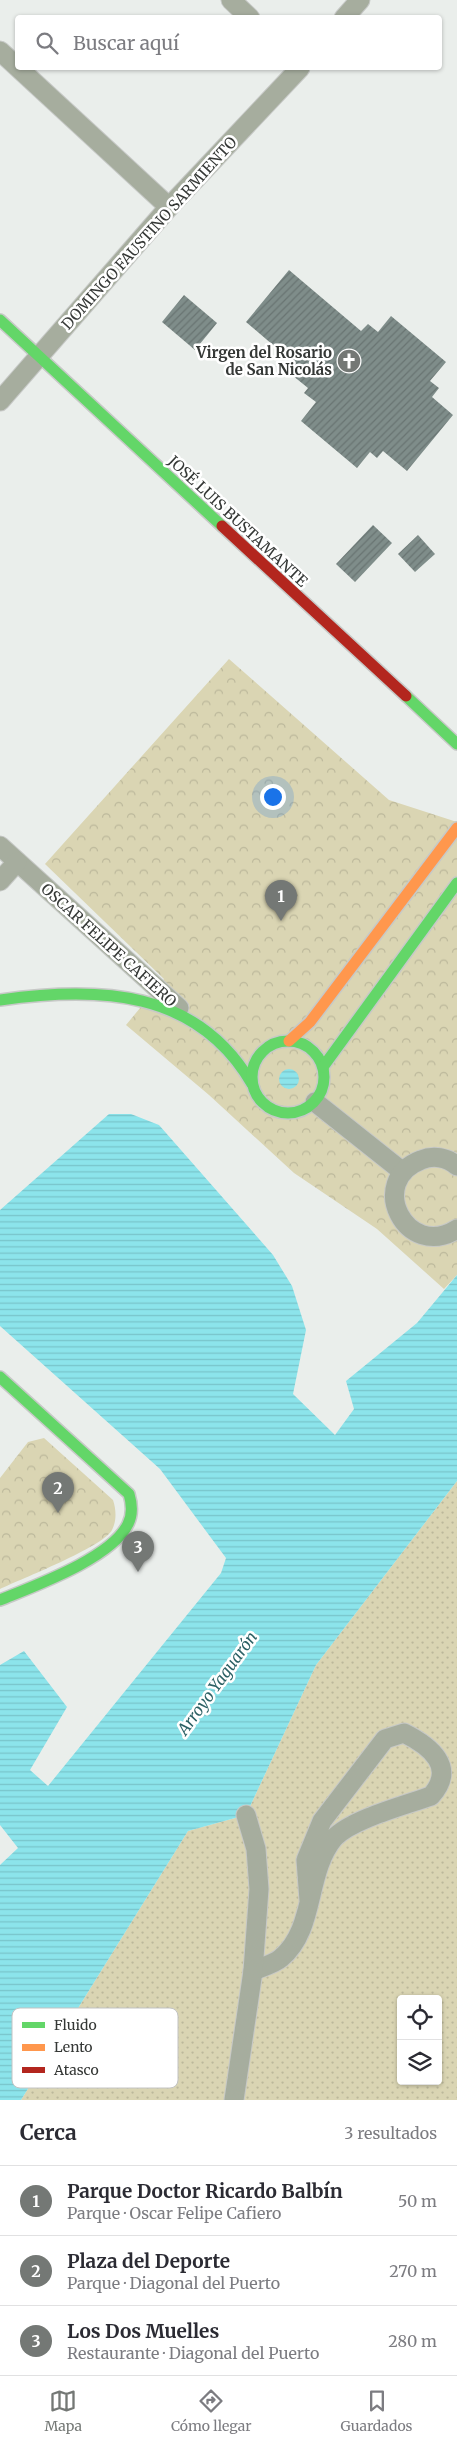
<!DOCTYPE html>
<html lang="es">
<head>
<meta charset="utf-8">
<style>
	:root { --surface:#fff; --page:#f7f7f7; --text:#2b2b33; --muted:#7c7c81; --line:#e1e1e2; --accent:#747875 }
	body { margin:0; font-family:Merriweather,serif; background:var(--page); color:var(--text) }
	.controls { position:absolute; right:15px; bottom:15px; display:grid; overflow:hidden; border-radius:5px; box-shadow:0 1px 4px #0004 }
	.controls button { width:45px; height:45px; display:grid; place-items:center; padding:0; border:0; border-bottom:1px solid var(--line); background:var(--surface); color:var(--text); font:25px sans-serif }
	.you { position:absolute; left:272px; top:796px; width:18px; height:18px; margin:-12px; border:4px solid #fff; border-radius:50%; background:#1a73e8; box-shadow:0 0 0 8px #1a73e833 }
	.badge { display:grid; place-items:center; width:32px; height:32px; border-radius:50%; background:var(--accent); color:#fff; font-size:16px; font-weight:700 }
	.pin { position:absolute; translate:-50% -41px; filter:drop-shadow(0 1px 2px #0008) }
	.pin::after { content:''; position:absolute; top:26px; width:18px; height:15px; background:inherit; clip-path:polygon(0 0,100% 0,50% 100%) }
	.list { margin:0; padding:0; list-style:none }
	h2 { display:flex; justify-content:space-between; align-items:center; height:65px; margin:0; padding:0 20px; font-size:21px }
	h2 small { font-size:16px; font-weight:400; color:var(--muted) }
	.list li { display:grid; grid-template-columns:32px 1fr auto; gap:15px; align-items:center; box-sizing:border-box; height:70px; padding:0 20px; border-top:1px solid var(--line) }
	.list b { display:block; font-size:19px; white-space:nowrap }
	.list p { margin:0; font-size:16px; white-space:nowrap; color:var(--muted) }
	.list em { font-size:16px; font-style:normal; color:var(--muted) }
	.icon { flex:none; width:28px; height:28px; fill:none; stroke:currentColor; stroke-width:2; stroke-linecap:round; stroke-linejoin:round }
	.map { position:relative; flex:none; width:457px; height:2100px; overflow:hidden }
	.search { position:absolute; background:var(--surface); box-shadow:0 1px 4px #0004; left:15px; right:15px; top:15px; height:55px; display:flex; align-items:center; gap:12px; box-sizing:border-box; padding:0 18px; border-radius:5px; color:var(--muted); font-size:19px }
	.sheet { height:275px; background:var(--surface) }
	nav { display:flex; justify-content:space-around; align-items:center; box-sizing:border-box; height:70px; border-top:1px solid var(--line); background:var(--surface); font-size:14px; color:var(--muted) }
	nav a { display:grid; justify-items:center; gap:2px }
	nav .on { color:var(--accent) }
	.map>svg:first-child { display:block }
	.grass { fill:url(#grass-dots); fill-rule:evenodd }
	.forest { fill:url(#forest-crowns) }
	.water { fill:url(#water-rules) }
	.building { fill:url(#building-hatch) }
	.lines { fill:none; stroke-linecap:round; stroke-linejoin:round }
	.street-casing { stroke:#c7c9c7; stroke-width:21 }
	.fast-casing { stroke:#c7c9c7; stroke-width:14 }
	.slow-casing { stroke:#c7c9c7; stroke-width:14 }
	.jam-casing { stroke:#c7c9c7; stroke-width:14 }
	.street { stroke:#a6ad9e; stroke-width:19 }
	.fast { stroke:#63d668; stroke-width:11 }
	.slow { stroke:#ff974d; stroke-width:11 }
	.jam { stroke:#b3261e; stroke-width:11 }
	.labels { text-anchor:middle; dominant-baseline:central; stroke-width:5; stroke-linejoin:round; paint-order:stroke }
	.street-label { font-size:15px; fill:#353836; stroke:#fff }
	.poi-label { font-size:15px; font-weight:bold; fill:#353836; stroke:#fff; text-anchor:end }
	.water-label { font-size:16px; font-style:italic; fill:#2c6165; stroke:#fff }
	.key { fill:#fff; stroke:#c2c3c3; stroke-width:1 }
	.key-label { font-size:14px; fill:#353836 }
</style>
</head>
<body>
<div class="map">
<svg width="457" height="2100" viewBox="0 0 457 2100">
	<defs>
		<pattern id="grass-dots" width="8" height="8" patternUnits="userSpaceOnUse" patternTransform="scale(1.25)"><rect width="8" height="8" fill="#dad5b3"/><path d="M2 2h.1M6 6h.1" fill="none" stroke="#bcb89b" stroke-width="1.8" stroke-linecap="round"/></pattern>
		<pattern id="forest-crowns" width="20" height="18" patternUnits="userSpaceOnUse" patternTransform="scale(1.25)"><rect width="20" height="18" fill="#dad5b3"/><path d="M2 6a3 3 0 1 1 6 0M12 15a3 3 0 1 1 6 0" fill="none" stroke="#bcb89b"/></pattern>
		<pattern id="water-rules" width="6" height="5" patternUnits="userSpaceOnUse" patternTransform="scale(1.25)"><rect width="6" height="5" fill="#8ce4eb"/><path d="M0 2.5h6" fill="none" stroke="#79c4ca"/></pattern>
		<pattern id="building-hatch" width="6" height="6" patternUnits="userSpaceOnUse" patternTransform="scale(1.25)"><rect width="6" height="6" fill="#7f8d8a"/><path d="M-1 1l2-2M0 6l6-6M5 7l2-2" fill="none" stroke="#697472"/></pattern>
	</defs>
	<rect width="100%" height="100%" fill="#eaeeeb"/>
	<!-- grass -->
	<path class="grass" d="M457,1481V2100H21L188,1831L246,1815L316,1665ZM401,1999H438V2081H401Z"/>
	<!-- forest -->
	<g class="forest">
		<path d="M229,659L389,800L457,822V1275L444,1289L377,1229L294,1173L209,1095L126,1025L164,979L45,864Z"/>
		<path d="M44,1438L113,1500C116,1509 117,1520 112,1530C103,1547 21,1579 0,1589V1478L28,1442Z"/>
	</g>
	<!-- water -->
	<g class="water">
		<circle cx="289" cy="1079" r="10"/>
		<path d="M109,1114H131L159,1125L273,1255L292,1286L306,1330L293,1394L335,1435L354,1409L346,1381L417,1323L457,1275V1481L316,1665L246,1815L188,1831L21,2100H0V1865L18,1848L0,1825V1665L24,1651L67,1707L30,1770L48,1786L221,1573L226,1558L160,1469L0,1326V1210Z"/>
	</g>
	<!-- building -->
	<g class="building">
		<path d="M289,270L361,331L368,324L378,332L391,316L446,362L430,381L439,388L432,397L453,415L407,471L383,451L377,458L370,452L357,468L301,421L316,402L304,393L308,388L287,371L294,363L246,322Z"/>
		<path d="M184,295L217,323L195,350L162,322Z"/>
		<path d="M373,525L392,543L355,582L336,564Z"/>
		<path d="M418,535L435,554L415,572L398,554Z"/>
	</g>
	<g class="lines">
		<!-- street casing -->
		<g class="street-casing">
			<g id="street">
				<path d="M231,0L250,18"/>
				<path d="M344,18L360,0"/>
				<path d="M0,51L169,207"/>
				<path d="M0,401L169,207L300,68"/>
				<path d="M0,846L179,1008"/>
				<path d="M0,881L17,862"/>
				<path d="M315,1102L403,1172"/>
				<path d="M457,1166C447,1157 433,1155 421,1160C366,1181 406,1261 457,1229"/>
				<path d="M253,1971C262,1967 274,1964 281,1958C316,1929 305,1873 334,1838C352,1819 406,1805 431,1796C457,1767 430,1746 404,1733L385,1739L322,1821L306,1860L309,1900"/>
				<path d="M234,2100L253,1971L259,1889L256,1849L246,1815"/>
			</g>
		</g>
		<!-- fast casing -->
		<g class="fast-casing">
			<g id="fast">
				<path d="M0,320L222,526"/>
				<path d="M406,696L457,744"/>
				<path d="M0,1000C98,986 197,989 252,1084"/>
				<circle cx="288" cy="1077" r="36"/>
				<path d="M323,1067L457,883"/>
				<path d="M0,1377L129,1494C132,1504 133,1514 128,1524C112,1558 34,1586 0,1600"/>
			</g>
		</g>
		<!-- slow casing -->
		<g class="slow-casing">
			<path id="slow" d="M289,1041L310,1022L457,828"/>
		</g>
		<!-- jam casing -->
		<g class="jam-casing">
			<path id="jam" d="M222,526L406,696"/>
		</g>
		<!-- street -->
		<use href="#street" class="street"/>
		<!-- fast -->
		<use href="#fast" class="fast"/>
		<!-- slow -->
		<use href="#slow" class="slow"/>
		<!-- jam -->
		<use href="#jam" class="jam"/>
	</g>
	<!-- icons -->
	<defs>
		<g id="church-disc" transform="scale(1.25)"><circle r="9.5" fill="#747875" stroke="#fff"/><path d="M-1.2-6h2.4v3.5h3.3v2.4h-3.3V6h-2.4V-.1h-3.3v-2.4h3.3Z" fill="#fff"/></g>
	</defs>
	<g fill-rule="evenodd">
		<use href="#church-disc" x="349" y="361"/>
	</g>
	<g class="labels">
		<!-- street labels -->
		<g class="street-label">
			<text transform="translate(149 233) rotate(-48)">DOMINGO FAUSTINO SARMIENTO</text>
			<text transform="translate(238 521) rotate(43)">JOSÉ LUIS BUSTAMANTE</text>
			<text transform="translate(109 945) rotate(42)">OSCAR FELIPE CAFIERO</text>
		</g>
		<!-- poi labels -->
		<g class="poi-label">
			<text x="332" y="352">Virgen del Rosario<tspan x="332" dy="17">de San Nicolás</tspan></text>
		</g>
		<!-- water labels -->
		<g class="water-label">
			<text transform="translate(217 1683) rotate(-54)">Arroyo Yaguarón</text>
		</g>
	</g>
	<!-- legend -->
	<rect x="12" y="2008" width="166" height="80" rx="8" class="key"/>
	<rect x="22" y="2022" width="23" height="6" fill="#63d668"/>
	<rect x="22" y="2044" width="23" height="7" fill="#ff974d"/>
	<rect x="22" y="2067" width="23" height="6" fill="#b3261e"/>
	<g class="key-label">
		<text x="54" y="2030">Fluido</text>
		<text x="54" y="2052">Lento</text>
		<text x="54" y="2075">Atasco</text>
	</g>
</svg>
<div class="controls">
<button><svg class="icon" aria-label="locate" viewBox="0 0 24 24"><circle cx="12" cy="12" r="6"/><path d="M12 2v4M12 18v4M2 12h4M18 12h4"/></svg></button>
<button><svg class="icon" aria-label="layers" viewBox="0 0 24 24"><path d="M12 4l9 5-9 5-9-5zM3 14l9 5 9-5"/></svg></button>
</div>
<div class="you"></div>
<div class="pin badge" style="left:281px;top:921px">1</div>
<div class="pin badge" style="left:58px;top:1513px">2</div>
<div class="pin badge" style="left:138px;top:1572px">3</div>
<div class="search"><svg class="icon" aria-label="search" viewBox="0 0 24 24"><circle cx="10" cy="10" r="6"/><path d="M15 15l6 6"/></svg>Buscar aquí</div>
</div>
<section class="sheet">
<h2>Cerca<small>3 resultados</small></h2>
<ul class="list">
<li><span class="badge">1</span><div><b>Parque Doctor Ricardo Balbín</b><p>Parque · Oscar Felipe Cafiero</p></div><em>50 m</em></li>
<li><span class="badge">2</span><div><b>Plaza del Deporte</b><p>Parque · Diagonal del Puerto</p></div><em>270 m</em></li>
<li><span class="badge">3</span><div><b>Los Dos Muelles</b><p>Restaurante · Diagonal del Puerto</p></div><em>280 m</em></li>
</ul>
</section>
<nav>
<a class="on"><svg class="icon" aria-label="map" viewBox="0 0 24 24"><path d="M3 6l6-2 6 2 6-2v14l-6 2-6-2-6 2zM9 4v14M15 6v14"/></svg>Mapa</a>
<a><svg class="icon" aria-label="directions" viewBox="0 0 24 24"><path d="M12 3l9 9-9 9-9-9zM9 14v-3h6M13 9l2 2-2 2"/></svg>Cómo llegar</a>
<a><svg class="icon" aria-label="saved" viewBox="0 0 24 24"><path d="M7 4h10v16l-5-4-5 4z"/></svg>Guardados</a>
</nav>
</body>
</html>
